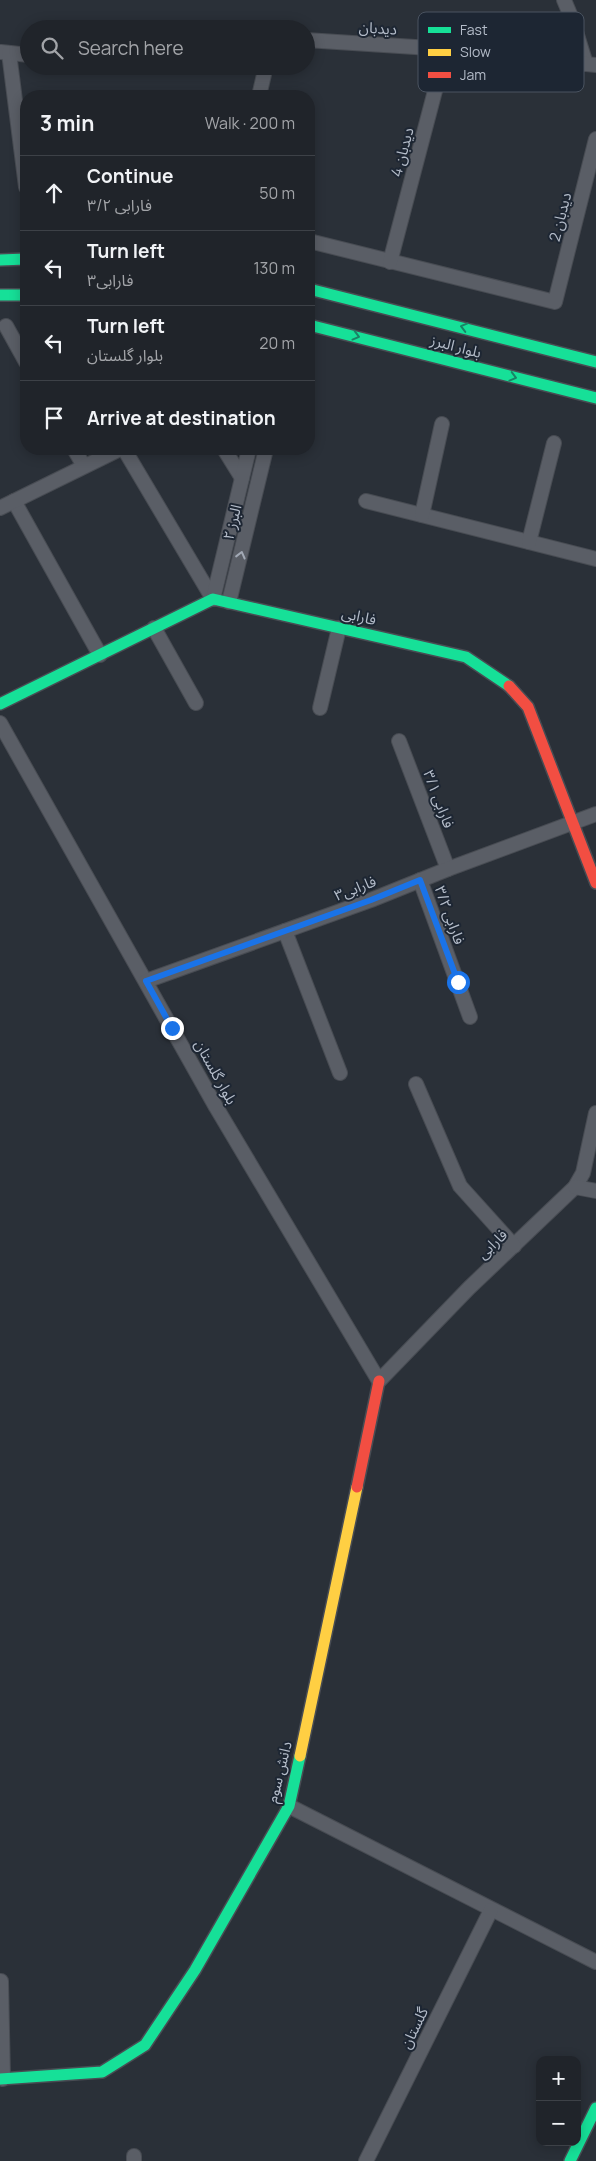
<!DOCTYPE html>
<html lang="en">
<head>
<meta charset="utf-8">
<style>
	:root { --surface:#20242a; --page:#282c32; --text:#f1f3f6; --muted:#a2a4a8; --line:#3d4147 }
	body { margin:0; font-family:Manrope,"Noto Sans Arabic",sans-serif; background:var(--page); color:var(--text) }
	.controls { position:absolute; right:15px; bottom:15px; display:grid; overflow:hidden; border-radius:10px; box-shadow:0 2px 12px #0003 }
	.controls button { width:45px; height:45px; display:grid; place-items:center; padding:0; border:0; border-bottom:1px solid var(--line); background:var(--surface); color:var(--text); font:25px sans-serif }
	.stop { position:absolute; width:15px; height:15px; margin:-11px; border:4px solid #1a73e8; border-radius:50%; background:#fff }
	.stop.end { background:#1a73e8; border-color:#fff; box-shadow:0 1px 5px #0008 }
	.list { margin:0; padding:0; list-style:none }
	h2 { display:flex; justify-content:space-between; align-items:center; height:65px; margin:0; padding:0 20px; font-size:21px }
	h2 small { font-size:16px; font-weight:400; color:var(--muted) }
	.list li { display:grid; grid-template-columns:32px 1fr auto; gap:15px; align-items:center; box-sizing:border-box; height:75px; padding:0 20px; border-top:1px solid var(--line) }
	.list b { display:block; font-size:19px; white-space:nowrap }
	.list p { margin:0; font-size:16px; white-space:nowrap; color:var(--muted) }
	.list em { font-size:16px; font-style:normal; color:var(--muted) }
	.icon { flex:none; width:28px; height:28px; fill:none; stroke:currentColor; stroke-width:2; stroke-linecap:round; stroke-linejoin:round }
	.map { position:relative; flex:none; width:596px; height:2161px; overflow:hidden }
	.search { position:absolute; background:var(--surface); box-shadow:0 2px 12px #0003; left:20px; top:20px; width:295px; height:55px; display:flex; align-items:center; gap:12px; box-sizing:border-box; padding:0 18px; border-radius:28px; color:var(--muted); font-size:19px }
	.panel { position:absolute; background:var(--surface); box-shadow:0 2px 12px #0003; left:20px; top:90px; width:295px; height:365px; border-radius:20px }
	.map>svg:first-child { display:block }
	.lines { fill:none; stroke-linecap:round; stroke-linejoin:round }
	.street-casing { stroke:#484c53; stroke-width:16 }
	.fast-casing { stroke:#484c53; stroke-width:14 }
	.slow-casing { stroke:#484c53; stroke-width:14 }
	.jam-casing { stroke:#484c53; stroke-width:14 }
	.street { stroke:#5a5e66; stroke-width:14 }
	.fast { stroke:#16e098; stroke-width:11 }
	.slow { stroke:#ffcf43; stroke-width:11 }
	.jam { stroke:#f24e42; stroke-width:11 }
	.oneway { stroke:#1a8366 }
	.oneway2 { stroke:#a2a9b5 }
	.route { stroke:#1a73e8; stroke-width:6 }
	.labels { text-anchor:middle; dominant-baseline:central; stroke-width:4; stroke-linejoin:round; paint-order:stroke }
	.street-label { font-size:15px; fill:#b4bcc9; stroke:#1d2633 }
	.key { fill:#1d2633; stroke:#4a5360; stroke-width:1 }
	.key-label { font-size:14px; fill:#b4bcc9 }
</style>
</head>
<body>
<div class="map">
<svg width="596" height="2161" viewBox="0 0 596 2161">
	<rect width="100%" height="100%" fill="#2a3038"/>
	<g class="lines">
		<!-- street casing -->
		<g class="street-casing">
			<g id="street">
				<path d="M564,0L572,19L586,64"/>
				<path d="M306,40L446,49L596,65"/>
				<path d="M1,52L29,55"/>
				<path d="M9,53L26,187"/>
				<path d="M259,96L266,66"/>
				<path d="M309,241L555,302L596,139"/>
				<path d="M390,262L446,49"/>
				<path d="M6,326L26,362"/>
				<path d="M74,449L84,466"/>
				<path d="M124,449L213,599"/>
				<path d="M224,449L242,478"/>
				<path d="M14,501L100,655"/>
				<path d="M366,501L596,559"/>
				<path d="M0,508L120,449"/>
				<path d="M422,515L442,424"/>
				<path d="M529,542L554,443"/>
				<path d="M213,599L249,449"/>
				<path d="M229,602L266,449"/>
				<path d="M154,628L196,703"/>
				<path d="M320,708L339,628"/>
				<path d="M0,723L216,1107L379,1381L469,1288L575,1187L583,1173L596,1113"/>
				<path d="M399,741L448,869"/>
				<path d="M420,880L470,1017"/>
				<path d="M285,931L340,1073"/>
				<path d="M146,981L371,900L448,869L596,814"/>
				<path d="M416,1084L460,1186L514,1246"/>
				<path d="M575,1187L596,1191"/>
				<path d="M289,1806L596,1962"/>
				<path d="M1,1981L3,2079"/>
				<path d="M134,2156V2161"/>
				<path d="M366,2161L491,1910"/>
			</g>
		</g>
		<!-- fast casing -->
		<g class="fast-casing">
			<g id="fast">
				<path d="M0,260L26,259"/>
				<path d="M309,289L596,362"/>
				<path d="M0,295H26"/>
				<path d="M309,325L596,398"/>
				<path d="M0,704L213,599L466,657L509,686"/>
				<path d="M0,2079L102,2072L145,2045L195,1970L289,1806L300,1756"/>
				<path d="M570,2161L596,2108"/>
			</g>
		</g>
		<!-- slow casing -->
		<g class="slow-casing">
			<path id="slow" d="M300,1756L357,1487"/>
		</g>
		<!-- jam casing -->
		<g class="jam-casing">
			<g id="jam">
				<path d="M509,686L528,707L596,883"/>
				<path d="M357,1487L379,1381"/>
			</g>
		</g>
		<!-- street -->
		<use href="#street" class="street"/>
		<!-- fast -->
		<use href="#fast" class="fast"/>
		<!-- slow -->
		<use href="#slow" class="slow"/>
		<!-- jam -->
		<use href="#jam" class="jam"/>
	</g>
	<!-- one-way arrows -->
	<defs><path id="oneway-chevron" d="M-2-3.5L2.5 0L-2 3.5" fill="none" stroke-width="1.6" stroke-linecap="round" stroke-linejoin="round" transform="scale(1.25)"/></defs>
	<g class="oneway">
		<use href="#oneway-chevron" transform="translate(464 327) rotate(-165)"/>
		<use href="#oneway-chevron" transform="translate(356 336) rotate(15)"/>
		<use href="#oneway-chevron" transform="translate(513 377) rotate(15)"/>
	</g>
	<use class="oneway2" href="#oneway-chevron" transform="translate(241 555) rotate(-76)"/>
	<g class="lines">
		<!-- route -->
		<path class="route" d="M172,1028L146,981L371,900L420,880L458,982"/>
	</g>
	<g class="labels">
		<!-- street labels -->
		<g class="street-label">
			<text transform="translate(378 28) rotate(4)">دیدبان</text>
			<text transform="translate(402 152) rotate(-75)">دیدبان 4</text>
			<text transform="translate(560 217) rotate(-76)">دیدبان 2</text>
			<text transform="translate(456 346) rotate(15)">بلوار البرز</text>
			<text transform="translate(232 522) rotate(-76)">البرز ۲</text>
			<text transform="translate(359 616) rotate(13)">فارابی</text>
			<text transform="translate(439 799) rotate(69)">فارابی ۳/۱</text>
			<text transform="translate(355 888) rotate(-21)">فارابی۳</text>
			<text transform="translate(450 915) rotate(70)">فارابی ۳/۲</text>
			<text transform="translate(216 1072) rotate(61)">بلوار گلستان</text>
			<text transform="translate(492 1244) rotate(-44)">فارابی</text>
			<text transform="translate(279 1772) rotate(-76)">دانش سوم</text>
			<text transform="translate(414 2028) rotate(-64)">گلستان</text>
		</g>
	</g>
	<!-- legend -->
	<rect x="418" y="12" width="166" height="80" rx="8" class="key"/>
	<rect x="428" y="27" width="23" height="6" fill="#16e098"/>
	<rect x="428" y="49" width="23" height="7" fill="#ffcf43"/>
	<rect x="428" y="72" width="23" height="6" fill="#f24e42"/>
	<g class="key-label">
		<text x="460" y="35">Fast</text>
		<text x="460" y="57">Slow</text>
		<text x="460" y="80">Jam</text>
	</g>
</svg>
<div class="controls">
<button>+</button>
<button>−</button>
</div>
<div class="stop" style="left:458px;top:982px"></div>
<div class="stop end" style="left:172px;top:1028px"></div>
<div class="search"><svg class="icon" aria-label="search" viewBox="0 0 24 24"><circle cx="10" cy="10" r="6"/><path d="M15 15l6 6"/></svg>Search here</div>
<section class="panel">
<h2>3 min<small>Walk · 200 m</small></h2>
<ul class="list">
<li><svg class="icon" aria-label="ahead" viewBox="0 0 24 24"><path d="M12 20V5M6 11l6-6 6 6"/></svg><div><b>Continue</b><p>فارابی ۳/۲</p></div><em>50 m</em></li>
<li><svg class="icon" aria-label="left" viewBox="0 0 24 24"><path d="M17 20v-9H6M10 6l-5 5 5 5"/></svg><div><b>Turn left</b><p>فارابی۳</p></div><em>130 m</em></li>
<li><svg class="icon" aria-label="left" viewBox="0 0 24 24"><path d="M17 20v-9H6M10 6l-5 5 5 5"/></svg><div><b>Turn left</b><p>بلوار گلستان</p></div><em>20 m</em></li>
<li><svg class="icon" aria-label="arrive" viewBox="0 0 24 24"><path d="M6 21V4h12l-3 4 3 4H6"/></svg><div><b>Arrive at destination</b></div></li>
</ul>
</section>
</div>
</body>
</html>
